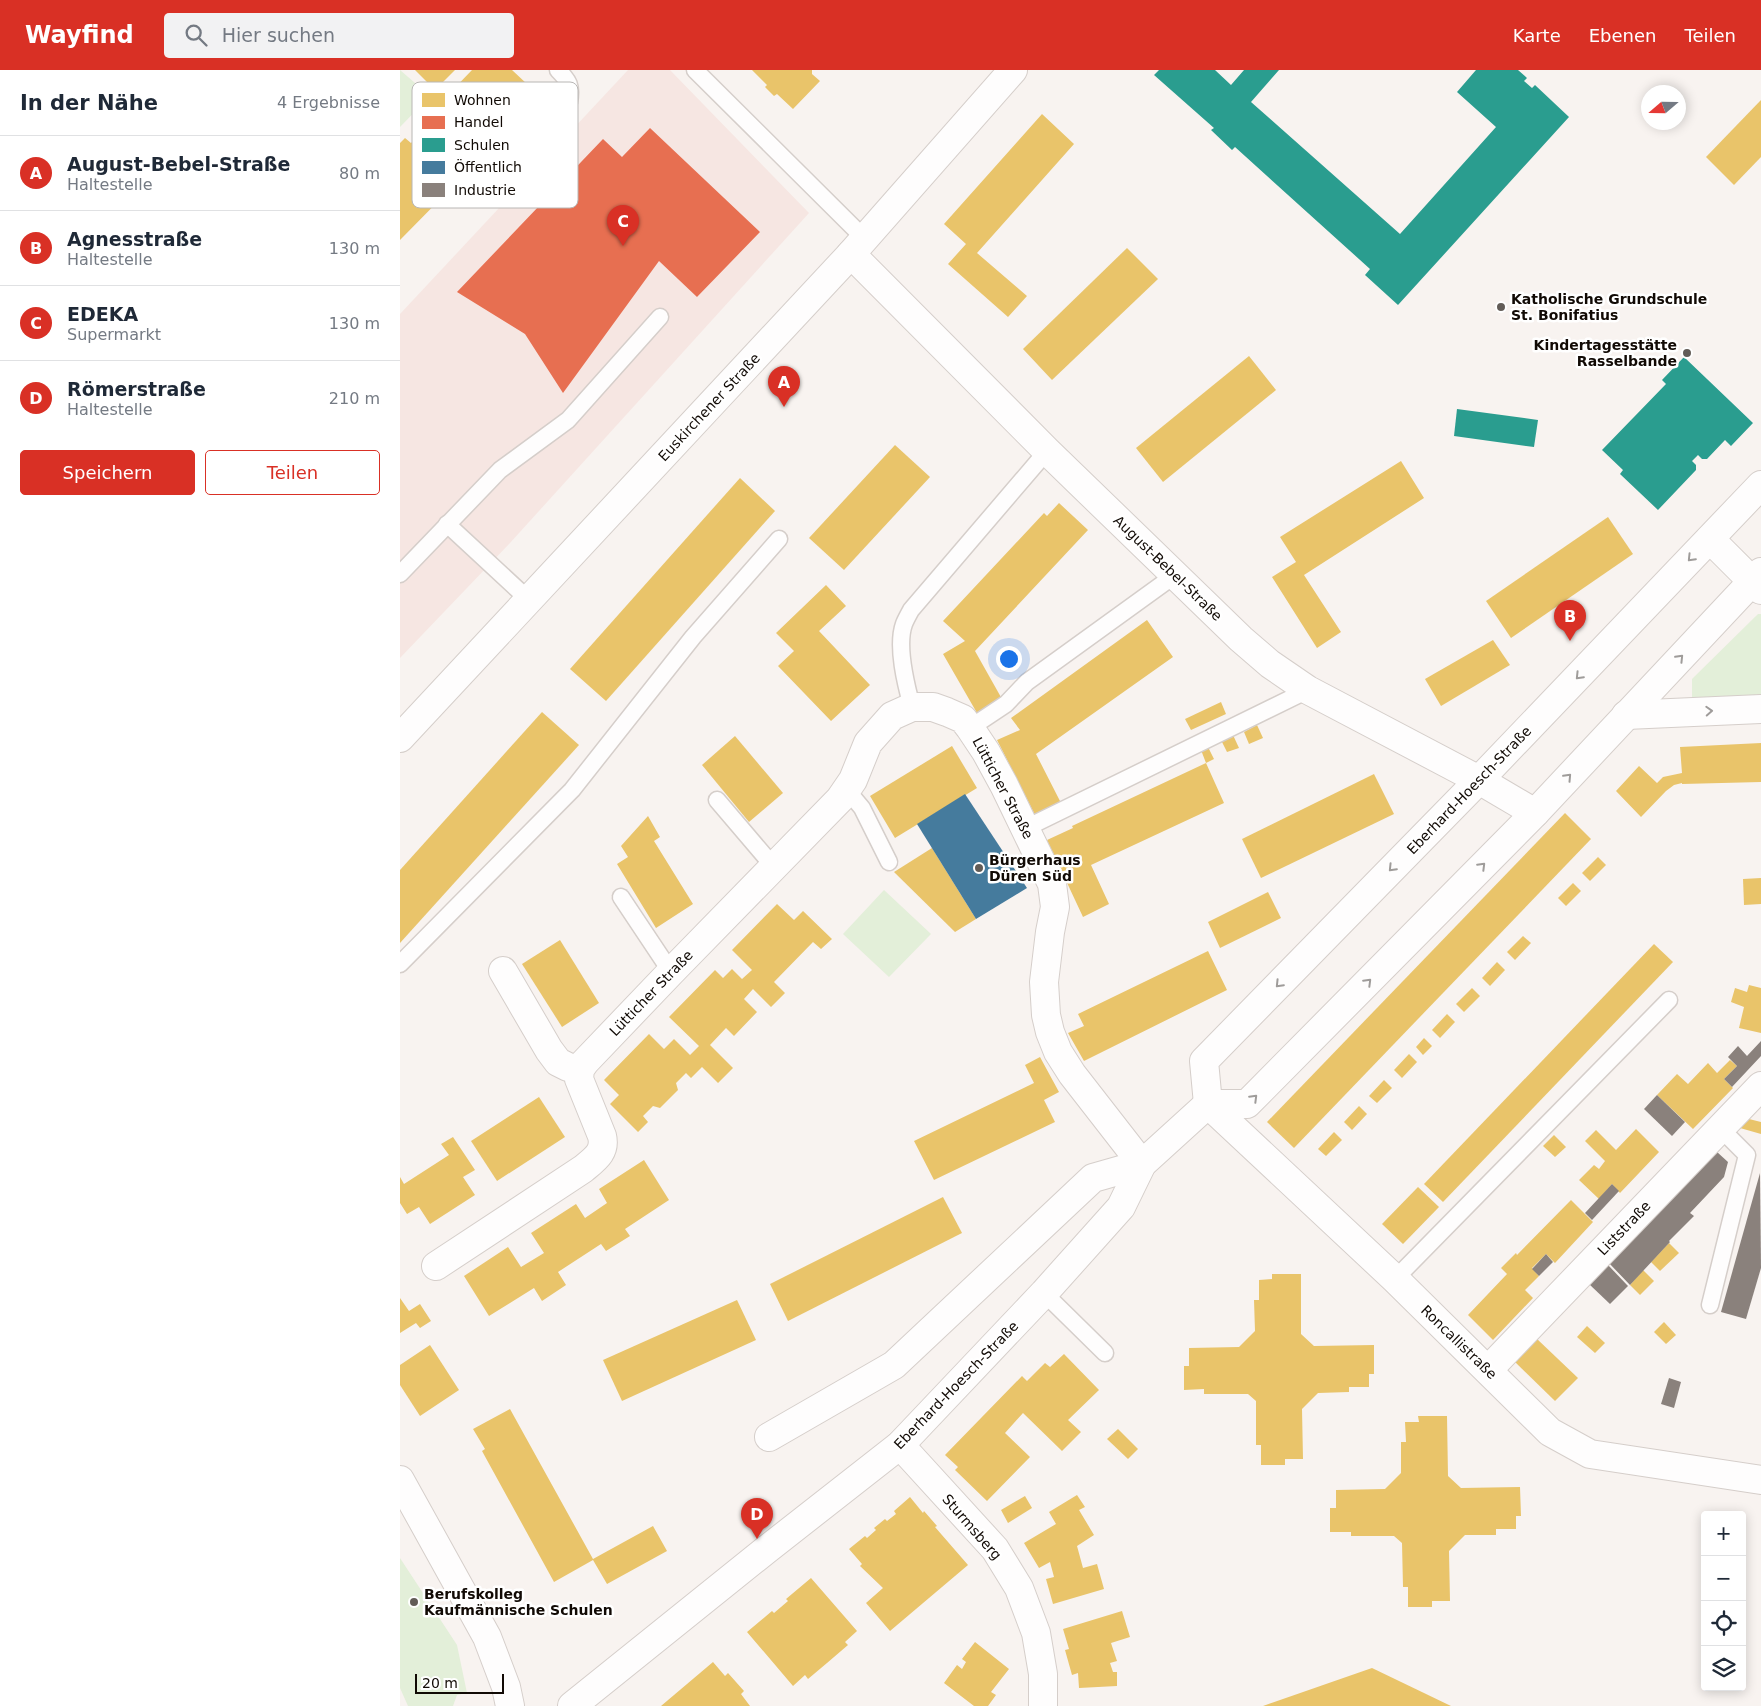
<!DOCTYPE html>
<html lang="de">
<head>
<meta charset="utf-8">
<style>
	:root { --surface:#fff; --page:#f2f2f3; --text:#1f2937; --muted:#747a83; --line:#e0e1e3; --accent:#d93025 }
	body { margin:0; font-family:"DejaVu Sans",sans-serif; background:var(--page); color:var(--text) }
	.controls { position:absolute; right:15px; bottom:15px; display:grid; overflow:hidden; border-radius:5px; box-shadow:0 2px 12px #0003 }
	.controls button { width:45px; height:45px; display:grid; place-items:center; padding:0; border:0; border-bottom:1px solid var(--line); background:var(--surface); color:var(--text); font:25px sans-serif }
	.compass { position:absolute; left:1241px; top:15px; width:45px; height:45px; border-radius:50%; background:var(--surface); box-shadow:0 2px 12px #0003; rotate:250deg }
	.scale { position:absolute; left:15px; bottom:12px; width:89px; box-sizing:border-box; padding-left:5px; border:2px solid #110a05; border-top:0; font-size:14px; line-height:18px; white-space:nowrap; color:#110a05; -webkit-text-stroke:4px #fff; paint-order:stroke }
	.you { position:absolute; left:608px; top:588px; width:18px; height:18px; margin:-12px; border:4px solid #fff; border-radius:50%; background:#1a73e8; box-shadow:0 0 0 8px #1a73e833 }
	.badge { display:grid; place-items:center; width:32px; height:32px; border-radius:50%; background:var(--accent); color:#fff; font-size:16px; font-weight:700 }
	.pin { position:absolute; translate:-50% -41px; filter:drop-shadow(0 1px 2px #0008) }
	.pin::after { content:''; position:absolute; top:26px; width:18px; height:15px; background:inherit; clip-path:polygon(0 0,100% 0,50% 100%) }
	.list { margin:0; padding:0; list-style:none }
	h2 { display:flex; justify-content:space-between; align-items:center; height:65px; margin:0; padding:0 20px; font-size:21px }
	h2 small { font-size:16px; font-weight:400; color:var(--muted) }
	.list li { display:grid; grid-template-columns:32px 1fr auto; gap:15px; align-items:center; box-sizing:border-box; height:75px; padding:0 20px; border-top:1px solid var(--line) }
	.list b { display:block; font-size:19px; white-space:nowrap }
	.list p { margin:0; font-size:16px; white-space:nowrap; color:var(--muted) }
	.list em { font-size:16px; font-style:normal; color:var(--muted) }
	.actions { display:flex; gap:10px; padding:15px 20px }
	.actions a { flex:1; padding:11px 0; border:1px solid var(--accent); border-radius:5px; text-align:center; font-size:18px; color:var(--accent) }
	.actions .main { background:var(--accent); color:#fff }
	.icon { flex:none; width:28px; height:28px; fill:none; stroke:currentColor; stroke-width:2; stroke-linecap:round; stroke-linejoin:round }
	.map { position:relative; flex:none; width:1361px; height:1636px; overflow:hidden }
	header { display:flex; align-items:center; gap:30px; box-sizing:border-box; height:70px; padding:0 25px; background:var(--accent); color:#fff }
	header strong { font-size:24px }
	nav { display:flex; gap:28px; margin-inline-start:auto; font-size:18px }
	.search { width:350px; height:45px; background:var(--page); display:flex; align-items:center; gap:12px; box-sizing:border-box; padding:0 18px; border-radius:5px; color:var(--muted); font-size:19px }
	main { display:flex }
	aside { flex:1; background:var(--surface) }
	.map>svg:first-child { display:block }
	.commercial { fill:#f6e6e2 }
	.green { fill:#e3efd9 }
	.homes { fill:#e9c46a }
	.shops { fill:#e76f51 }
	.schools { fill:#2a9d8f }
	.public { fill:#457b9d }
	.industry { fill:#8a817c }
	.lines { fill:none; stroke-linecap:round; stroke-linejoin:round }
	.lane-casing { stroke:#d5ceca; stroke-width:19 }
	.street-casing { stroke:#d5ceca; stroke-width:30 }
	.secondary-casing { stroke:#d5ceca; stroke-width:30 }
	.lane { stroke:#fefdfd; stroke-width:16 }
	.street { stroke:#fefdfd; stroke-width:28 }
	.secondary { stroke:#fefdfd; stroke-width:28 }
	.oneway { stroke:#9f9c9a }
	.poi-dot { fill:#625c57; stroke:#fff; stroke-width:2 }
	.labels { text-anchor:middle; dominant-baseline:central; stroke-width:5; stroke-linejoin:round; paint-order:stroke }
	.poi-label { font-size:14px; font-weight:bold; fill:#110a05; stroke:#fff; text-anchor:start }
	.street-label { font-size:14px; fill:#110a05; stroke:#fff }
	.key { fill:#fff; stroke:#b8b6b4; stroke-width:1 }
	.key-label { font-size:14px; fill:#110a05 }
</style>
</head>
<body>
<header>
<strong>Wayfind</strong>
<div class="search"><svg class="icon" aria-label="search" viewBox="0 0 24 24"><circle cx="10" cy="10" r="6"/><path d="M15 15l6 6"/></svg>Hier suchen</div>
<nav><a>Karte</a><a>Ebenen</a><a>Teilen</a></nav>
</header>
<main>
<aside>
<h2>In der Nähe<small>4 Ergebnisse</small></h2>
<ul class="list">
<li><span class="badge">A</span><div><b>August-Bebel-Straße</b><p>Haltestelle</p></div><em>80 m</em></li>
<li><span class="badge">B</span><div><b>Agnesstraße</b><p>Haltestelle</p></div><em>130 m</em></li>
<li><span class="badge">C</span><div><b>EDEKA</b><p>Supermarkt</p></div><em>130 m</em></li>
<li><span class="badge">D</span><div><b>Römerstraße</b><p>Haltestelle</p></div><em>210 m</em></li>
</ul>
<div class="actions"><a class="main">Speichern</a><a>Teilen</a></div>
</aside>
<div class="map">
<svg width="1361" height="1636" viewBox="0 0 1361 1636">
	<rect width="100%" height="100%" fill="#f8f3f0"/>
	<!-- commercial -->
	<path class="commercial" d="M228,0H270L409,143L110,473L0,588V244Z"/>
	<!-- green -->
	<g class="green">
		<path d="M0,0L30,26L0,57Z"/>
		<path d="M1358,544H1361V626L1292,628V609Z"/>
		<path d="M484,820L531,864L489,907L443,864Z"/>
		<path d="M0,1488L57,1575L67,1623L57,1625L53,1636H8L0,1618Z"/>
	</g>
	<!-- homes -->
	<g class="homes">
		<path d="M15,0H55L35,20Z"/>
		<path d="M72,0H112L127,14L116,24L121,29L111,39L109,37L82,65L44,29Z"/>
		<path d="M352,0H412V4L420,11L393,39L377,24L374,26L365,17L367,15Z"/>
		<path d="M1361,30V87L1334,115L1306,87Z"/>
		<path d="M642,44L674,74L577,183L627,226L608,247L548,194L566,174L544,154Z"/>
		<path d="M22,62L65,104L0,170V73L5,68L11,73Z"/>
		<path d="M727,178L758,209L652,310L623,279Z"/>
		<path d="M849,286L876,320L763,412L736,378Z"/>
		<path d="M495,375L530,407L444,500L409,468Z"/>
		<path d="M1001,391L1024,428L904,505L941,562L917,578L872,507L896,492L880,467Z"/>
		<path d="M340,408L375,441L206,631L170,599Z"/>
		<path d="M659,433L688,460L575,581L602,629L577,643L543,584L565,571L543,551L644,443L647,446Z"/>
		<path d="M1208,447L1233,484L1111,568L1086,531Z"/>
		<path d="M426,515L446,536L419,561L470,615L431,651L378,596L394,581L376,563Z"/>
		<path d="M747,550L773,587L636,684L661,733L635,745L597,670L620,660L611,648Z"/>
		<path d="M1093,570L1110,595L1041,636L1025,609Z"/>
		<path d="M821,632L826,644L791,660L785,649Z"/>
		<path d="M142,642L179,675L0,873V800Z"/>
		<path d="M857,655L863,668L849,674L844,662Z"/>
		<path d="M833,665L839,678L827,682L822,672Z"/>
		<path d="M335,666L383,723L349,752L302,695Z"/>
		<path d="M1361,673V712L1282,714V713L1274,715L1266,721L1241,747L1216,721L1239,696L1257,713L1263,707L1282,703L1280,677Z"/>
		<path d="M552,676L577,718L495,768L470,726Z"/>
		<path d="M808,677L814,689L806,693L824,733L691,795L709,834L683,847L647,770L673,758L672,756L806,693L801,680Z"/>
		<path d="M974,704L994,744L861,808L842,769Z"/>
		<path d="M1165,743L1191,769L894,1078L867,1052Z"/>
		<path d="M248,746L260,767L254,771L293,834L256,858L217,794L228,787L221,776Z"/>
		<path d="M532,778L576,849L555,862L494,802Z"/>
		<path d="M1198,787L1206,795L1190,811L1182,803Z"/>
		<path d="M1361,808V834L1344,835L1343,809Z"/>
		<path d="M1173,813L1181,821L1166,836L1158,828Z"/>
		<path d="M868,822L881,848L820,878L808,852Z"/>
		<path d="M377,834L394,850L403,841L432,869L421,879L413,872L374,912L385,923L371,937L353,919L344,929L357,942L334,966L326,958L310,975L333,998L318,1013L302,997L291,1008L286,1003L276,1013L278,1020L260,1038L253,1036L243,1046L248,1052L238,1062L210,1034L219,1025L204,1010L249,964L264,979L274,969L290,985L299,976L269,947L315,900L323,908L332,899L342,909L352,900L332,880Z"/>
		<path d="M1123,866L1131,873L1115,890L1107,882Z"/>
		<path d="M160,870L199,933L162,957L122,894Z"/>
		<path d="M1254,874L1273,892L1043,1132L1024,1114Z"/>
		<path d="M808,881L827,920L684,991L668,963L684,956L678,944Z"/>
		<path d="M1097,892L1105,900L1090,916L1082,908Z"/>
		<path d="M1349,915L1361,918V963L1339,958L1344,937L1331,932L1335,918L1347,922Z"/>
		<path d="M1072,918L1080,926L1064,942L1056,934Z"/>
		<path d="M1047,944L1055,952L1040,968L1032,960Z"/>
		<path d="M1024,968L1032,976L1023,985L1016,977Z"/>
		<path d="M1009,984L1017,992L1002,1008L994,1000Z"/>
		<path d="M640,987L659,1022L644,1030L655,1052L534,1110L514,1071L634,1013L625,995Z"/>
		<path d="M1330,990L1337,996L1324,1009L1333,1018L1293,1059L1257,1025L1277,1004L1288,1014L1308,993L1317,1003Z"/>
		<path d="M984,1010L992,1018L977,1033L969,1026Z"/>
		<path d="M139,1027L165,1067L97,1111L71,1071Z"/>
		<path d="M959,1036L967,1044L952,1060L944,1052Z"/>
		<path d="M1349,1049L1361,1052V1064L1340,1058Z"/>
		<path d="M1236,1059L1259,1082L1220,1123L1212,1114L1199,1129L1179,1110L1194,1095L1199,1099L1205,1091L1185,1071L1196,1060L1216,1080Z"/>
		<path d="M934,1062L942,1070L926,1086L918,1079Z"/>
		<path d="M1154,1065L1166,1077L1155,1087L1143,1076Z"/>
		<path d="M53,1067L75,1100L63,1107L75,1125L30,1154L19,1137L7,1144L0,1133V1107L4,1114L49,1085L41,1074Z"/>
		<path d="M244,1090L269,1130L225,1159L230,1166L206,1181L201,1174L158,1202L166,1215L142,1231L134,1218L89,1246L64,1206L108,1177L121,1197L144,1183L131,1163L176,1134L185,1148L207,1133L199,1119Z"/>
		<path d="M1018,1117L1039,1137L1003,1174L982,1154Z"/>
		<path d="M543,1127L562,1163L388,1251L370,1214Z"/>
		<path d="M1171,1130L1193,1152L1155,1193L1146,1184L1132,1198L1139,1206L1125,1220L1133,1228L1093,1270L1068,1245L1107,1204L1101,1198L1116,1183L1117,1185Z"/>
		<path d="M1269,1173L1279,1183L1260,1201L1251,1192Z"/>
		<path d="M1243,1200L1254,1211L1240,1225L1230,1215Z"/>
		<path d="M872,1204H901V1264L914,1276L974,1275V1304H969V1317H949V1322L918,1323L902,1339L903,1389H885V1395H861V1375H856V1331L848,1324H804V1319L784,1320V1296H789V1278L839,1277L855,1261L854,1230H859V1210L872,1209Z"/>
		<path d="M0,1228L9,1241L20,1234L31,1251L20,1258L16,1253L0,1263Z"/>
		<path d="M337,1230L356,1270L222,1331L203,1290Z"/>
		<path d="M1264,1252L1276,1265L1266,1274L1254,1262Z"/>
		<path d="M1187,1256L1205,1273L1195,1283L1177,1267Z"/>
		<path d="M1136,1268L1178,1308L1155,1331L1114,1291Z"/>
		<path d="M30,1275L59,1320L20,1346L0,1315V1295Z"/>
		<path d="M664,1284L699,1320L668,1350L681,1362L662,1381L623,1343L605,1363L630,1387L587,1431L555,1400L558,1397L545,1385L622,1306L627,1311L645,1293L650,1297Z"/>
		<path d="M110,1339L193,1489L253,1456L267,1481L207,1514L193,1490L154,1512L82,1381L85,1379L73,1359Z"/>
		<path d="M1018,1346H1047L1048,1406L1061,1418L1120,1417L1121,1446H1116V1459H1096V1465H1065L1049,1481L1050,1531H1032V1537H1008V1517H1003L1002,1473L994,1466H951V1462H930V1438H936V1420L985,1419L1001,1403V1372H1006L1005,1352H1019Z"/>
		<path d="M718,1359L738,1379L728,1389L707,1369Z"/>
		<path d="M677,1425L685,1437L679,1440L694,1465L677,1476L683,1498L697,1494L704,1519L653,1534L646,1509L654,1507L650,1492L639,1498L624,1473L656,1454L649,1442Z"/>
		<path d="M625,1426L632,1438L608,1453L601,1440Z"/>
		<path d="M510,1427L523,1443L524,1441L537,1456L535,1457L568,1495L490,1561L466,1533L483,1518L460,1496L462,1494L449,1479L465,1466L467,1468L476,1460L474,1458L485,1449L487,1451L496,1444L494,1441Z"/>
		<path d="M411,1508L457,1561L445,1572L448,1575L427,1593L408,1609L405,1605L393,1616L347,1562L372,1541L374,1543L388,1531L386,1529Z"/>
		<path d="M722,1541L730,1567L711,1573L717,1591L710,1593L713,1602H717V1616L679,1618L678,1603L672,1605L665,1580L669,1579L663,1559Z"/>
		<path d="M575,1572L609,1599L591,1622L596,1625L588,1636H574L544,1613L557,1595L562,1599L566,1592L562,1589Z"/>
		<path d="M313,1592L325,1606L328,1603L344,1621L341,1624L350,1636H261Z"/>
		<path d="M972,1598L1051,1636H863Z"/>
	</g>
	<!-- shops -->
	<path class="shops" d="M250,58L360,162L297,227L259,191L163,323L125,264L57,222L203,69L222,87Z"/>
	<!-- schools -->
	<g class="schools">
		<path d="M759,0H815L831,15L844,0H879L851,32L1000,164L1096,57L1057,22L1076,0H1118L1127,8L1124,11L1132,18L1135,15L1169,47L998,235L965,205L970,199L835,77L832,80L811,60L814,58L754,5Z"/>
		<path d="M1284,287L1353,353L1331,376L1325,370L1307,389H1302L1298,385L1292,391L1296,395V400L1258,440L1220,404L1223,400L1202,380L1266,314L1262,310Z"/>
		<path d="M1057,339L1138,350L1134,377L1054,366Z"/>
	</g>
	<!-- public -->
	<path class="public" d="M565,724L627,818L576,849L517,754Z"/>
	<!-- industry -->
	<g class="industry">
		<path d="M1361,971V986L1332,1017L1324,1009L1337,996L1328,987L1338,976L1347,986Z"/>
		<path d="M1257,1025L1285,1052L1272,1066L1244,1039Z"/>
		<path d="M1317,1082L1328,1092L1324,1107L1290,1143L1294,1146L1269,1171L1270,1172L1230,1215L1209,1193Z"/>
		<path d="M1360,1103L1361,1198L1346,1249L1321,1242Z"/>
		<path d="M1212,1114L1219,1121L1192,1150L1185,1143Z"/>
		<path d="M1146,1184L1153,1192L1139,1206L1132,1199Z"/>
		<path d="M1208,1195L1228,1216L1210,1234L1189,1214Z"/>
		<path d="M1269,1308L1281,1312L1274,1338L1261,1334Z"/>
	</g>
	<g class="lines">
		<!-- lane casing -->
		<g class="lane-casing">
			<g id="lane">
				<path d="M295,0L465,169"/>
				<path d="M105,97L169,32C172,16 169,11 158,0"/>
				<path d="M47,454L129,530"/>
				<path d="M0,504L100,400L168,350L260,247"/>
				<path d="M512,637C506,615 496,576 504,554C506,549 509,544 511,540L647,381"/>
				<path d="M570,658L606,634L627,612L775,505"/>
				<path d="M451,714L447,720L462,738L489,792"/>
				<path d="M317,730L374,797"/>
				<path d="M626,758L908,620"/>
				<path d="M221,827L271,902"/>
				<path d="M0,894L172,720L293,567L379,469"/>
				<path d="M995,1209L1269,930"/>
				<path d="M644,1223L705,1283"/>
				<path d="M1310,1235L1347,1085L1320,1058"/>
			</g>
		</g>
		<!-- street casing -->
		<g class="street-casing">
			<g id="street">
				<path d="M451,184L647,381L841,569L870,594L908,620L1079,710L1135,743"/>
				<path d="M1310,469L1361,520"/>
				<path d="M1226,645L1361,639"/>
				<path d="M103,901L149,980L158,992L168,997L180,999"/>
				<path d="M808,1034L804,991L1079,710L1361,415"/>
				<path d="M808,1034L995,1209L1150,1362L1190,1384L1361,1410"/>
				<path d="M36,1196L183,1099C195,1089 206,1082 202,1066L179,1009L180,999L185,992L271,902L440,729L453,710L468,673L492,646L512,637H533L547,642L563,649L570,658L586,682L604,715L652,814L655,837L650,862L644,912L646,945L650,962L658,982L672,1004L742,1094"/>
				<path d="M1088,1300L1361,1016"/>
				<path d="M369,1367L494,1295L693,1108L742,1094"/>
				<path d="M500,1375L595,1479L619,1518L636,1563L643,1604V1636"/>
				<path d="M0,1410L87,1567L106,1617L110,1636"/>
				<path d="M172,1636L366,1480L500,1375L644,1223L721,1137L742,1094L808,1034H847L1135,743L1361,502"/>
			</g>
		</g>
		<!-- secondary casing -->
		<g class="secondary-casing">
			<path id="secondary" d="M0,668L451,184L613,0"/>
		</g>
		<!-- lane -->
		<use href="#lane" class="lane"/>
		<!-- street -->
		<use href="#street" class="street"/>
		<!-- secondary -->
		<use href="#secondary" class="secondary"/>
	</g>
	<!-- one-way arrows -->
	<defs><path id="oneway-chevron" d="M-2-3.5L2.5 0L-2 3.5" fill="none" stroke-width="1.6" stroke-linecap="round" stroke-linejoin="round" transform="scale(1.25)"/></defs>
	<g class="oneway">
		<use href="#oneway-chevron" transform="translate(1291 488) rotate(134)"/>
		<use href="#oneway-chevron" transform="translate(1280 588) rotate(-46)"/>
		<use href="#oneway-chevron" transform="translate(1179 606) rotate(134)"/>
		<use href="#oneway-chevron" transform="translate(1309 641) rotate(-3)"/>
		<use href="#oneway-chevron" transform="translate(1168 707) rotate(-47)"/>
		<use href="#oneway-chevron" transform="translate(1082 796) rotate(-45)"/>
		<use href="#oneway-chevron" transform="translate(992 798) rotate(134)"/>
		<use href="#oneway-chevron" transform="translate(968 912) rotate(-45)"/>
		<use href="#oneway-chevron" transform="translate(879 914) rotate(134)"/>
		<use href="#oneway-chevron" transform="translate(854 1028) rotate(-45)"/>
	</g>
	<!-- markers -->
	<g class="poi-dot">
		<circle cx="1101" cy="237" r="5"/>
		<circle cx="1287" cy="283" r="5"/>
		<circle cx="579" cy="798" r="5"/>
		<circle cx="14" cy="1532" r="5"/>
	</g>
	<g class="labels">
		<!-- poi labels -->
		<g class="poi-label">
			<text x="1111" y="229">Katholische Grundschule<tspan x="1111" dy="16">St. Bonifatius</tspan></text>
			<text x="1277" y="275" text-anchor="end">Kindertagesstätte<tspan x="1277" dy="16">Rasselbande</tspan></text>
			<text x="589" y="790">Bürgerhaus<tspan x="589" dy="16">Düren Süd</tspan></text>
			<text x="24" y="1524">Berufskolleg<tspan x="24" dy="16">Kaufmännische Schulen</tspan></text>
		</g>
		<!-- street labels -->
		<g class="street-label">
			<text transform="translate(309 337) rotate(-47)">Euskirchener Straße</text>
			<text transform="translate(768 498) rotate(44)">August-Bebel-Straße</text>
			<text transform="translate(603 718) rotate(62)">Lütticher Straße</text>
			<text transform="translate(1069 720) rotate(-46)">Eberhard-Hoesch-Straße</text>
			<text transform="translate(251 923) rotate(-46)">Lütticher Straße</text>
			<text transform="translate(1224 1158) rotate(-46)">Liststraße</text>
			<text transform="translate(1059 1272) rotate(44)">Roncallistraße</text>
			<text transform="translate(556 1315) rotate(-46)">Eberhard-Hoesch-Straße</text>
			<text transform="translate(572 1457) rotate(49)">Sturmsberg</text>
		</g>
	</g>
	<!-- legend -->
	<rect x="12" y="12" width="166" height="126" rx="8" class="key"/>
	<rect x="22" y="23" width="23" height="14" fill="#e9c46a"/>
	<rect x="22" y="46" width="23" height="13" fill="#e76f51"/>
	<rect x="22" y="68" width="23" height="14" fill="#2a9d8f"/>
	<rect x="22" y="91" width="23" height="13" fill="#457b9d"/>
	<rect x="22" y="113" width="23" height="14" fill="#8a817c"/>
	<g class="key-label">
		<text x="54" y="35">Wohnen</text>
		<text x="54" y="57">Handel</text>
		<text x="54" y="80">Schulen</text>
		<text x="54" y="102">Öffentlich</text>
		<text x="54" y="125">Industrie</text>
	</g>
</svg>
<div class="controls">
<button>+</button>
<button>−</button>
<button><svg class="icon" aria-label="locate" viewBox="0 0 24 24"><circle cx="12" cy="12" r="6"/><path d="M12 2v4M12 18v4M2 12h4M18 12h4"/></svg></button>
<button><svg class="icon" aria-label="layers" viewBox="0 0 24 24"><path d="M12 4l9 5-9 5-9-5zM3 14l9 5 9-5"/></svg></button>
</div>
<svg class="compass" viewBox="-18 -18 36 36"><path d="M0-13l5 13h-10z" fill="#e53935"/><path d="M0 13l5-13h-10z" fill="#747a83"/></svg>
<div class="scale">20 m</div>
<div class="you"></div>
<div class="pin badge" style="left:384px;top:337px">A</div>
<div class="pin badge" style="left:1170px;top:571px">B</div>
<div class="pin badge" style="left:223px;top:176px">C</div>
<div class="pin badge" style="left:357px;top:1469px">D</div>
</div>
</main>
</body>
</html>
